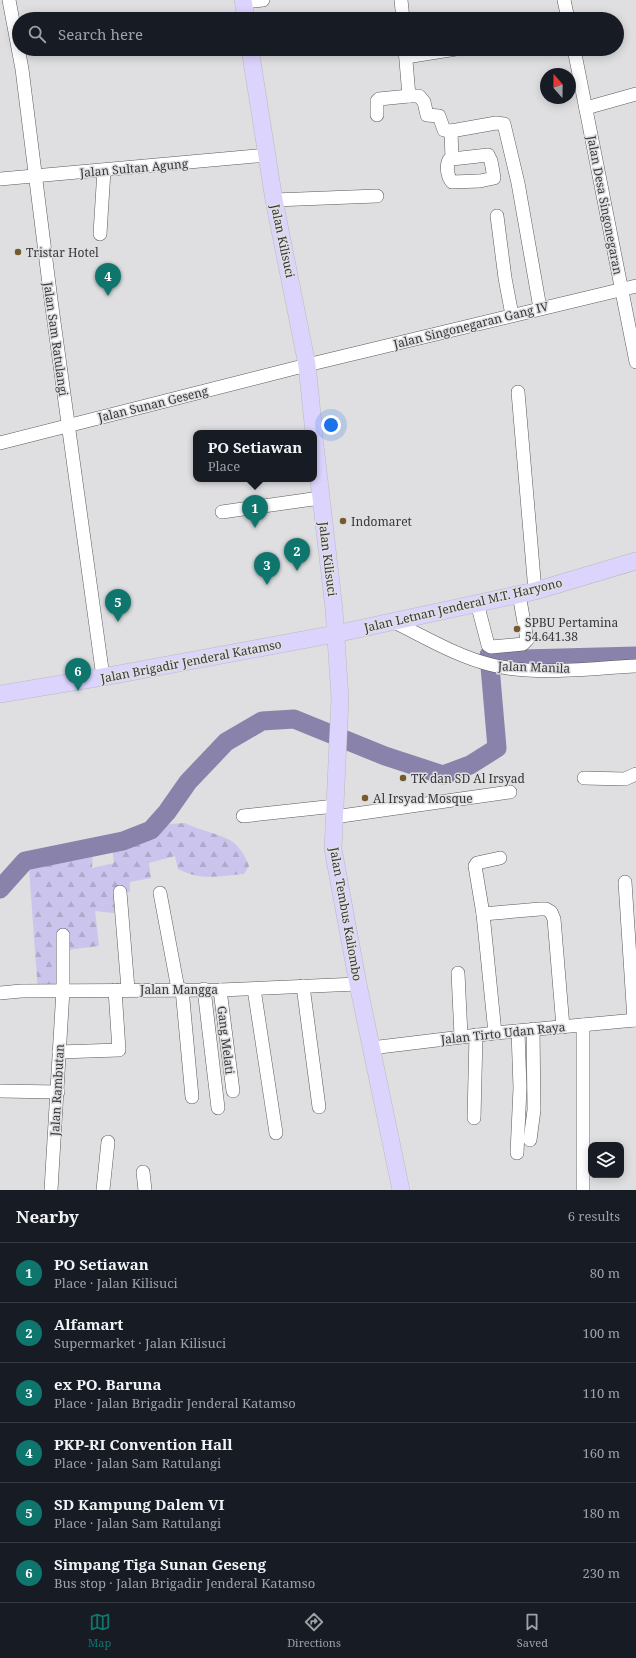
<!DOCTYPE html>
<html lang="en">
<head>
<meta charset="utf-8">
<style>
	:root { --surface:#171b24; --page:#20242c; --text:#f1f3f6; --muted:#9ea1a6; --line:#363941; --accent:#0f766e }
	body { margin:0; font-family:"Noto Serif",serif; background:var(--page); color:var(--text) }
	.controls { position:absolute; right:12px; bottom:12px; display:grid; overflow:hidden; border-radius:8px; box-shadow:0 2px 10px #0003 }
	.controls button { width:36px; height:36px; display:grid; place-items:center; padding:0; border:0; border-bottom:1px solid var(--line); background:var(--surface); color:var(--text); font:20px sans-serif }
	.compass { position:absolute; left:540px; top:68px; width:36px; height:36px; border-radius:50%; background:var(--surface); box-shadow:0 2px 10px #0003; rotate:340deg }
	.you { position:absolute; left:331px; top:425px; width:14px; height:14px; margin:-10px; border:3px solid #fff; border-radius:50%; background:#1a73e8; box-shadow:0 0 0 6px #1a73e833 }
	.badge { display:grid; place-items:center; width:26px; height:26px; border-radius:50%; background:var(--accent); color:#fff; font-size:13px; font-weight:700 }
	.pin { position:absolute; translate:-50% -33px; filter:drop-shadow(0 1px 2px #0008) }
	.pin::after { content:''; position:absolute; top:21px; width:14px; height:12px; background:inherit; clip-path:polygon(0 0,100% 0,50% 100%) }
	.popup { position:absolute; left:193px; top:430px; width:124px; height:52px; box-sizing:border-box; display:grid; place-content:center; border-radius:8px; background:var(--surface); filter:drop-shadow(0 1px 3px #0005); font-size:13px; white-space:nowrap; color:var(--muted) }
	.popup b { font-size:15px; color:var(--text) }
	.popup::after { content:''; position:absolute; left:50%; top:100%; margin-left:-8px; border:8px solid transparent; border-top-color:var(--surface) }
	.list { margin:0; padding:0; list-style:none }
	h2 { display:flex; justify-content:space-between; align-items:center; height:52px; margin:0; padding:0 16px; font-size:17px }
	h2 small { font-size:13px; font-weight:400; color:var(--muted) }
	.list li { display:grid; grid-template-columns:26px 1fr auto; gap:12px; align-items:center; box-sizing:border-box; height:60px; padding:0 16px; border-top:1px solid var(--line) }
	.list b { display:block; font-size:15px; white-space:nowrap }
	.list p { margin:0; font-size:13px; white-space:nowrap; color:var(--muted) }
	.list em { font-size:13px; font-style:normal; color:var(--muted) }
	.icon { flex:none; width:22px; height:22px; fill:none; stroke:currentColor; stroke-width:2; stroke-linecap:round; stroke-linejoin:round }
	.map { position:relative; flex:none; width:636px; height:1190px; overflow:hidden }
	.search { position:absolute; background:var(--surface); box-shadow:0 2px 10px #0003; left:12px; right:12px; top:12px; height:44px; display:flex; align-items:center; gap:10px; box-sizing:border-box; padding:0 14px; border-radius:22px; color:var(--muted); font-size:15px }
	.sheet { height:412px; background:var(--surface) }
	nav { display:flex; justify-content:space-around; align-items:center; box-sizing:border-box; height:56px; border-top:1px solid var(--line); background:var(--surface); font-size:11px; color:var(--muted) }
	nav a { display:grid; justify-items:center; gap:2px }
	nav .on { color:var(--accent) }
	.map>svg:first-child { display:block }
	.forest { fill:url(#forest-firs) }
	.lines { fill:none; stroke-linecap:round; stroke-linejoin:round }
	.river { stroke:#8982ab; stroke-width:19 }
	.minor-casing { stroke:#5a5a5c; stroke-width:14 }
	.major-casing { stroke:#bbb; stroke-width:18 }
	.minor { stroke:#fff; stroke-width:13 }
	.major { stroke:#dcd4fd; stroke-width:17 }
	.poi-dot { fill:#735b2c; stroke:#dfdee1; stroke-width:1.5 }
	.labels { text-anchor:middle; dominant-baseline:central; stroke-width:3; stroke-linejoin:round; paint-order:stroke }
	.street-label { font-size:12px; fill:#373738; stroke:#dfdee1 }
	.poi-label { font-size:12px; fill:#373738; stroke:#dfdee1; text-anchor:start }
</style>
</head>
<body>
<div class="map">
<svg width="636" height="1190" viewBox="0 0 636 1190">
	<defs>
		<pattern id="forest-firs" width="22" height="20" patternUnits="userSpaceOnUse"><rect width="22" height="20" fill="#cbc4ed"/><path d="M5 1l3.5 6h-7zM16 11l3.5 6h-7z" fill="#afa9cc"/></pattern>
	</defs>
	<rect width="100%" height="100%" fill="#dfdee1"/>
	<!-- forest -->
	<path class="forest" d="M185,823C199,831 230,835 238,847C243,852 246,859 249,866L244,874C219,876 201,881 178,869L175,856L149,863L151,878L130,882V892L114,896V913L95,911L99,946L66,950L67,989L38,992L29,868L62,856L93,850L92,868L114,863L112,848L170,824Z"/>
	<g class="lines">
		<!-- river -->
		<path class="river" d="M0,889L25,861L123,841L151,830L167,812L188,782L226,742L262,721L294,719L385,756L443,775L470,765L497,748L489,655L524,659L636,656"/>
		<!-- minor casing -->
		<g class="minor-casing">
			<g id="minor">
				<path d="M9,0L22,69L51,300L103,677"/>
				<path d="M401,0L403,19"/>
				<path d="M564,0L568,19"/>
				<path d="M243,2L263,0"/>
				<path d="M574,49L636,362"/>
				<path d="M406,57L456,49"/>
				<path d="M409,96H419L424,102L427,115L439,116L444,130L451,131L452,159L488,155L491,161L494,178L480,181L452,182C447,176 446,166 449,160L452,159"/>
				<path d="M586,108L636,94"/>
				<path d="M377,115V101L379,99L409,96L405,49"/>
				<path d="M451,131L496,123L504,124L518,183L540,308"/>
				<path d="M0,179L268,155"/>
				<path d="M274,200L377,196"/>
				<path d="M497,216L505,278L512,315"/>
				<path d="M100,234L104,170"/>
				<path d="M518,392L535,591"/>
				<path d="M0,443L307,365L636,286"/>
				<path d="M222,512L320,498"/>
				<path d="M477,603L488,645L491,647L523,644L527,640L519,594"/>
				<path d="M394,622C425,637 458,657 492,665C536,676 591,668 636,666"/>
				<path d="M584,778L625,779L636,774"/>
				<path d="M243,816L335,806"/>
				<path d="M334,817L510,792"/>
				<path d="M625,882L634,1020"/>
				<path d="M120,892L128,989"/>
				<path d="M160,893L178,989"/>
				<path d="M483,914L540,909H546L551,912L554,919L563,1027"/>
				<path d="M458,973L461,1036"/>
				<path d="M303,986L319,1107"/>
				<path d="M182,989L192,1097"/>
				<path d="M204,989L218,1108"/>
				<path d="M254,989L276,1133"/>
				<path d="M220,990L233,1091"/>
				<path d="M0,993L21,991L220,990L358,984"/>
				<path d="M495,1033L483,914L475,866L477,863L500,858"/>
				<path d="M371,1048L495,1033L636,1020"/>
				<path d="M59,1052L119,1050L115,990"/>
				<path d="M0,1091L58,1092"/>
				<path d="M474,1118L476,1035"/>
				<path d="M530,1140L534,1110L533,1029"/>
				<path d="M517,1153L520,1088L518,1031"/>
				<path d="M143,1172L145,1190"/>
				<path d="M51,1190L63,990V935"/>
				<path d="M103,1190L108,1142"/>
				<path d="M583,1190V1025"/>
			</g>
		</g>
		<!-- major casing -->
		<g class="major-casing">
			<g id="major">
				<path d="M243,0L246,19"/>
				<path d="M250,49L274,200L307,365L314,433"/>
				<path d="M314,437L334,609L340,698L333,849L358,984L401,1190"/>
				<path d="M0,694L103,677L335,634L535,591L636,561"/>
			</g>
		</g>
		<!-- minor -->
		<use href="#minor" class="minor"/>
		<!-- major -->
		<use href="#major" class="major"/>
	</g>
	<!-- markers -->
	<g class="poi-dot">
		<circle cx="18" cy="252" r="4"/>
		<circle cx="343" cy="521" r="4"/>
		<circle cx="517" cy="629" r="4"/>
		<circle cx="403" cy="778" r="4"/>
		<circle cx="365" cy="798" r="4"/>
	</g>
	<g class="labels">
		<!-- street labels -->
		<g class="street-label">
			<text transform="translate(134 168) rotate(-5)">Jalan Sultan Agung</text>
			<text transform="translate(605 205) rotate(79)">Jalan Desa Singonegaran</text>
			<text transform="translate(283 241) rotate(78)">Jalan Kilisuci</text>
			<text transform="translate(471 325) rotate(-14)">Jalan Singonegaran Gang IV</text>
			<text transform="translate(56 339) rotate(82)">Jalan Sam Ratulangi</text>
			<text transform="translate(153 404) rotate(-14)">Jalan Sunan Geseng</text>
			<text transform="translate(328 559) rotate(83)">Jalan Kilisuci</text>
			<text transform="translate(463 605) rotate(-13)">Jalan Letnan Jenderal M.T. Haryono</text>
			<text transform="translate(191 661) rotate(-11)">Jalan Brigadir Jenderal Katamso</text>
			<text transform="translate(534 667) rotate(2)">Jalan Manila</text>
			<text transform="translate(346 914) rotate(80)">Jalan Tembus Kaliombo</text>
			<text x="179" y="989">Jalan Mangga</text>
			<text transform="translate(503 1033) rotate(-6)">Jalan Tirto Udan Raya</text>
			<text transform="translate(226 1040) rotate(83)">Gang Melati</text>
			<text transform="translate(57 1090) rotate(-87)">Jalan Rambutan</text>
		</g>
		<!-- poi labels -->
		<g class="poi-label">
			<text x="26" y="252">Tristar Hotel</text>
			<text x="351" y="521">Indomaret</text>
			<text x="525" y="622">SPBU Pertamina<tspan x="525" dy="14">54.641.38</tspan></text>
			<text x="411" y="778">TK dan SD Al Irsyad</text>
			<text x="373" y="798">Al Irsyad Mosque</text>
		</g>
	</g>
</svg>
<div class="controls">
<button><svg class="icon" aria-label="layers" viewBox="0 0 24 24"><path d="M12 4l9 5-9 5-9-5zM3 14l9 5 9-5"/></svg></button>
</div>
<svg class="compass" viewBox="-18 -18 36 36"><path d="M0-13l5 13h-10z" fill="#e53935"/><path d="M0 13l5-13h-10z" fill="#9ea1a6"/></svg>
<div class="you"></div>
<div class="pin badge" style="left:255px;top:528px">1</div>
<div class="popup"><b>PO Setiawan</b>Place</div>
<div class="pin badge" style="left:297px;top:571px">2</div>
<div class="pin badge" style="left:267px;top:585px">3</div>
<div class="pin badge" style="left:108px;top:296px">4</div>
<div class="pin badge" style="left:118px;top:622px">5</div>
<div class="pin badge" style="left:78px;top:691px">6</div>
<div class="search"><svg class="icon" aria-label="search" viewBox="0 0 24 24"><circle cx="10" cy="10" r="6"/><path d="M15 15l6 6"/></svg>Search here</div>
</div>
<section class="sheet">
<h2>Nearby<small>6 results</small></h2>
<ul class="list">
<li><span class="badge">1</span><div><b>PO Setiawan</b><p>Place · Jalan Kilisuci</p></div><em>80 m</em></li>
<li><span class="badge">2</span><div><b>Alfamart</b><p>Supermarket · Jalan Kilisuci</p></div><em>100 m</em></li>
<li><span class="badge">3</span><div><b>ex PO. Baruna</b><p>Place · Jalan Brigadir Jenderal Katamso</p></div><em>110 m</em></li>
<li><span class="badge">4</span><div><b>PKP-RI Convention Hall</b><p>Place · Jalan Sam Ratulangi</p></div><em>160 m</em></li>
<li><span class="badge">5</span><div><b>SD Kampung Dalem VI</b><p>Place · Jalan Sam Ratulangi</p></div><em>180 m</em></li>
<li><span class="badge">6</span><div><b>Simpang Tiga Sunan Geseng</b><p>Bus stop · Jalan Brigadir Jenderal Katamso</p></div><em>230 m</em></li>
</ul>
</section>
<nav>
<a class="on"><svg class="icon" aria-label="map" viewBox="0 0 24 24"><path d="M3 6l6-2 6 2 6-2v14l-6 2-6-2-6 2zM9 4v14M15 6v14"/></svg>Map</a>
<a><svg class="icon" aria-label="directions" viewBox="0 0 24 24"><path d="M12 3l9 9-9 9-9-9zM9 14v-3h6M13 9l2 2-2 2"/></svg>Directions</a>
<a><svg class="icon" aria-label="saved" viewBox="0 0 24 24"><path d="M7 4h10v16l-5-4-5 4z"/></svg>Saved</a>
</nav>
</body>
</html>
